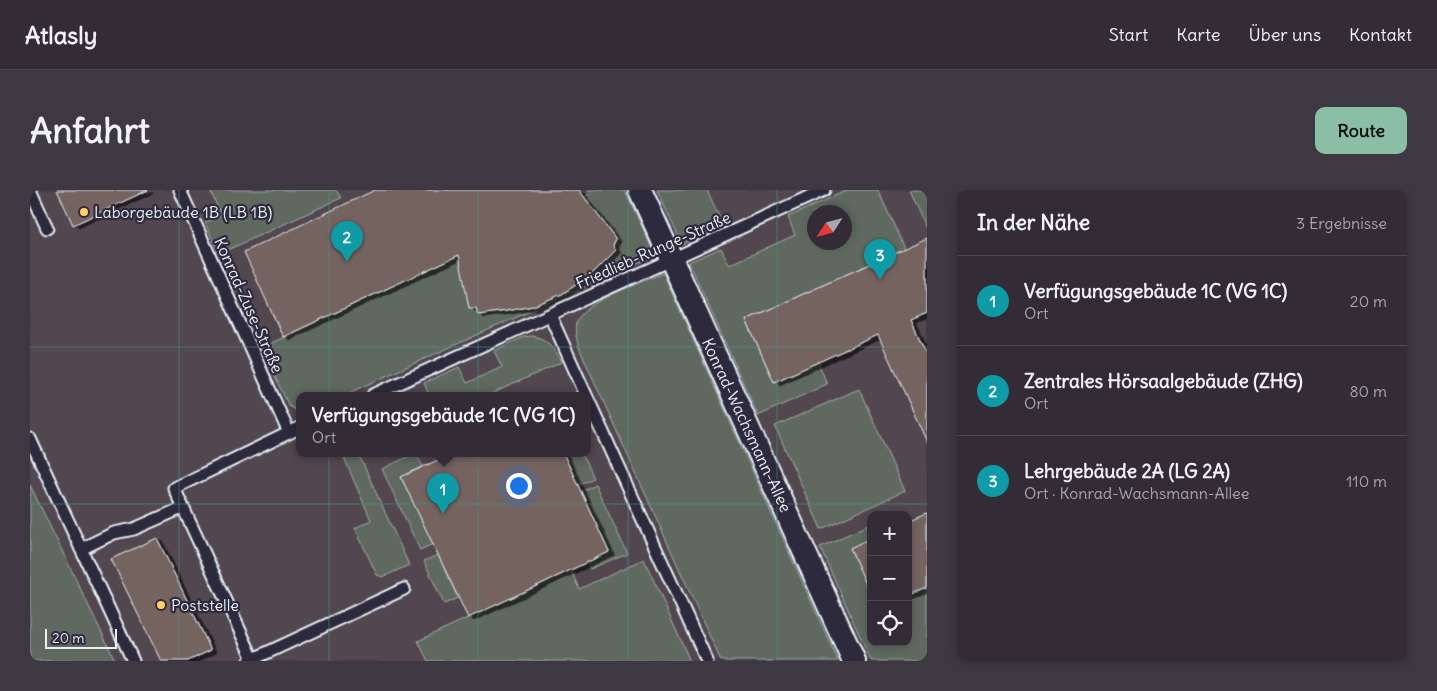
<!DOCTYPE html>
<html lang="de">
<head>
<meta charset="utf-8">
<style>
	:root { --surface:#332c36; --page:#3e3842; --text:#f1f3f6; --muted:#a9a7ad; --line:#4e4851; --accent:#8abfa5 }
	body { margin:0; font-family:Delius,sans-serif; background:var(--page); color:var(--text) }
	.controls { position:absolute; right:15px; bottom:15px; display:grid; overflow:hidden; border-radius:10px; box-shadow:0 2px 8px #0003 }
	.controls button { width:45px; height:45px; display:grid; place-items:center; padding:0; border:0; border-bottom:1px solid var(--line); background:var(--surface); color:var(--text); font:25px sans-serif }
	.compass { position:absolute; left:777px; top:15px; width:45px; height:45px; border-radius:50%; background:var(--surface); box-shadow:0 2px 8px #0003; rotate:234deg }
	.scale { position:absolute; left:15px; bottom:12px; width:72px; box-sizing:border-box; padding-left:5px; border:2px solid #e8f1f8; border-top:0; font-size:14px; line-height:18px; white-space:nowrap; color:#e8f1f8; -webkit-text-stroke:4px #2f2a3d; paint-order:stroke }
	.you { position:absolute; left:488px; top:295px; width:18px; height:18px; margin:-12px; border:4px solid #fff; border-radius:50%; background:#1a73e8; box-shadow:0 0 0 8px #1a73e833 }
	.badge { display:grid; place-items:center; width:32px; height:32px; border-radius:50%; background:var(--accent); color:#fff; font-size:16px; font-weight:700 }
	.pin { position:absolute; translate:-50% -41px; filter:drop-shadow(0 1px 2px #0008) }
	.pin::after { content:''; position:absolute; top:26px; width:18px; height:15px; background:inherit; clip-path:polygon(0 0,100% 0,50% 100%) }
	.popup { position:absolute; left:266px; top:202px; width:295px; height:65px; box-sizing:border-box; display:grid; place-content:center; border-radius:10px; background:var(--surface); filter:drop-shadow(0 1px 4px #0005); font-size:16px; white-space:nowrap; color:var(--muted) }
	.popup b { font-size:19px; color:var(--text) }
	.popup::after { content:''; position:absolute; left:50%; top:100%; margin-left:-10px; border:10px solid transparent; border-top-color:var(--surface) }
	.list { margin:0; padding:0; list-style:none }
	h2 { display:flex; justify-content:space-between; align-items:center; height:65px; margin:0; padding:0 20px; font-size:21px }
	h2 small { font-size:16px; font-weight:400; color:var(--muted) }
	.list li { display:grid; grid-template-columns:32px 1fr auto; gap:15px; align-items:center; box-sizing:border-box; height:90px; padding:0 20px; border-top:1px solid var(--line) }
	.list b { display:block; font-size:19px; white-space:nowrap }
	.list p { margin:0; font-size:16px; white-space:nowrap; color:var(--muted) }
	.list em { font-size:16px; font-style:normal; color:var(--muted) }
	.icon { flex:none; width:28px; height:28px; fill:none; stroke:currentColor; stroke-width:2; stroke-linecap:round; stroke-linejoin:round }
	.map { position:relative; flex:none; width:897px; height:471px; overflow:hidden; border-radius:10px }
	header { display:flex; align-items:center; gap:30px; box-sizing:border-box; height:70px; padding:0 25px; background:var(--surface); border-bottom:1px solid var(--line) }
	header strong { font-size:24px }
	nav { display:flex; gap:28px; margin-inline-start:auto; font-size:18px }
	.intro { display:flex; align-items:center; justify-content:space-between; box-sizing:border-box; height:120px; padding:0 30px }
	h1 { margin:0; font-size:35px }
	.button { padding:12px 22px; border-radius:10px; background:var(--accent); color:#111; font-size:18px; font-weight:700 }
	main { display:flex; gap:30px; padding:0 30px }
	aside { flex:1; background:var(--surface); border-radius:10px; box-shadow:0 2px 8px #0003 }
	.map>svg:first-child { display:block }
	.built { fill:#524750; fill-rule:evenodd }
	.green { fill:#5e695e; stroke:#a3adab; fill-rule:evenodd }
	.building { fill:#746361; stroke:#e8f1f8; filter:url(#shadow) }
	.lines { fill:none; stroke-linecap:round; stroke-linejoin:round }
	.lane-casing { stroke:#e8f1f8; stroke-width:15 }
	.street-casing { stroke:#e8f1f8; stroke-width:26 }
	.lane { stroke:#2f2a3d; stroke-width:11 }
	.street { stroke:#2f2a3d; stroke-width:22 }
	.grid { fill:none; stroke:#459590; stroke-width:1; stroke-opacity:0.55 }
	.poi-dot { fill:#ffd166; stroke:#2f2a3d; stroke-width:2 }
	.labels { text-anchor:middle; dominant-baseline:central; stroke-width:4.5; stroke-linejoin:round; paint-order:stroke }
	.poi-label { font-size:16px; fill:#e8f1f8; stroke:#2f2a3d; text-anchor:start }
	.street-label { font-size:16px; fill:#e8f1f8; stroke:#2f2a3d }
</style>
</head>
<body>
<header>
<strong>Atlasly</strong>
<nav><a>Start</a><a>Karte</a><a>Über uns</a><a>Kontakt</a></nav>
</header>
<div class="intro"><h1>Anfahrt</h1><a class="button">Route</a></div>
<main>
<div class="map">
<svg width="897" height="471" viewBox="0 0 897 471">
	<defs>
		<filter id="shadow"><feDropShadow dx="5.5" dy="3" stdDeviation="0" flood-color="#0009"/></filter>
	</defs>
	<rect width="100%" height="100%" fill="#443b48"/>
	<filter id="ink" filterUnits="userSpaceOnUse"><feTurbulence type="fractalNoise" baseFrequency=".02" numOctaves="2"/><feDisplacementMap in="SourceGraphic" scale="10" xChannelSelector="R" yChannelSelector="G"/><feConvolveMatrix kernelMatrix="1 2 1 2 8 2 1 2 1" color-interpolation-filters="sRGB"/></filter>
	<g filter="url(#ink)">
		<!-- built -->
		<path class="built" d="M0,0H897V471H77L84,468L0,295ZM784,22H814V52H784ZM269,205H557V263H269ZM841,325H878V452H841Z"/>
		<!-- green -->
		<g class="green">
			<path d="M180,0H306L311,8L189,64L175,33L191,25Z"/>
			<path d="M558,0H595L625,65L314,205H269V222L259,216L231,158L429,65L448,124C500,124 553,101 586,60L583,55L586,49L554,7L560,4Z"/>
			<path d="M627,0H677L693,35L652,54Z"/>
			<path d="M818,0H848L874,58L716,130L744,192L788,172L797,194L728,226L659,72L691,58L699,75L765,45L758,27ZM784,22H814V52H784Z"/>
			<path d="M879,0H897V41Z"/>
			<path d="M633,83L808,471H691L550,160C547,151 544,142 546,133C552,112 613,92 633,83Z"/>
			<path d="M501,146C517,147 524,159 532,172L459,205H399L394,193L429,177L437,193L472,177L464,161L493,147Z"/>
			<path d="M829,199L875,301L791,339L745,236Z"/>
			<path d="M312,263H328L379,375L353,387L347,385L325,338L341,330Z"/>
			<path d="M386,263L393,277L371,287L403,354L390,360L352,279Z"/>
			<path d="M533,263H551L563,288L547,295Z"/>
			<path d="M565,294L597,363L560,379L557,372L579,362L551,301Z"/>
			<path d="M0,295L84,468L77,471H0Z"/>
			<path d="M841,334V348L820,358L841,405V452H878V406L897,398V471H841L790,357Z"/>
			<path d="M408,365L428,408L414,414L394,371Z"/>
			<path d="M614,369L660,471H398L388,451L541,380L549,399Z"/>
		</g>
		<!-- building -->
		<g class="building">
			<path d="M27,0H118L43,35Z"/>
			<path d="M345,0H549L586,49L583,55L586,60L561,85L532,104L503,116L476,121L448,125L446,118H439L429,65L253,147L214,62Z"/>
			<path d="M897,48V123L881,130L897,165V252L848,145L744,192L716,130Z"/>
			<path d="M423,263H533L579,362L438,428L371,287Z"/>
			<path d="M897,323V398L878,406V331Z"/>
			<path d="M127,348L181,460L158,471H131L81,369Z"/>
			<path d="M841,348V405L820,358Z"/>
		</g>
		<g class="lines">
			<!-- lane casing -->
			<g class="lane-casing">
				<g id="lane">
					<path d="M0,0L17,38"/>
					<path d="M150,0L259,243"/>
					<path d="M520,125L556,205"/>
					<path d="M343,205L794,0"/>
					<path d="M557,207L677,471"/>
					<path d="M0,249L103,471"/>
					<path d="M51,359L84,343L104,339L152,318"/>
					<path d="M223,469L144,298L269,238"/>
					<path d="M219,471L374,399"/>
				</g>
			</g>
			<!-- street casing -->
			<g class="street-casing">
				<path id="street" d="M610,0L824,471"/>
			</g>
			<!-- lane -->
			<use href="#lane" class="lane"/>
			<!-- street -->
			<use href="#street" class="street"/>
		</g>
	</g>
	<!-- grid -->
	<path class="grid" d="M149,0V471M299,0V471M448,0V471M598,0V471M747,0V471M0,157H897M0,314H897"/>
	<!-- markers -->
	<g class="poi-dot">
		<circle cx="54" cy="22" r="5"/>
		<circle cx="131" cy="415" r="5"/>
	</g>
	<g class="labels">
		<!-- poi labels -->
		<g class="poi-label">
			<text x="64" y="22">Laborgebäude 1B (LB 1B)</text>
			<text x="141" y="415">Poststelle</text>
		</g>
		<!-- street labels -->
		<g class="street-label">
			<text transform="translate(623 60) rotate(-24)">Friedlieb-Runge-Straße</text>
			<text transform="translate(219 115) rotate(66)">Konrad-Zuse-Straße</text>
			<text transform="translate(717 235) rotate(65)">Konrad-Wachsmann-Allee</text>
		</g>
	</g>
</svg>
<div class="controls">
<button>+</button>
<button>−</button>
<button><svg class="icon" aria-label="locate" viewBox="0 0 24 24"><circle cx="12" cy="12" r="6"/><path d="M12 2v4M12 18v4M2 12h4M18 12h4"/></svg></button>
</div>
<svg class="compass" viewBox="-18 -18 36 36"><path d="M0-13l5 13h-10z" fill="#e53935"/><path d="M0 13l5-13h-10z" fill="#a9a7ad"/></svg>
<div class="scale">20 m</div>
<div class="you"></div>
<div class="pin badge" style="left:413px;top:324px;background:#0f9aa8">1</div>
<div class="popup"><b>Verfügungsgebäude 1C (VG 1C)</b>Ort</div>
<div class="pin badge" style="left:317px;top:72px;background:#0f9aa8">2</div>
<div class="pin badge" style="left:850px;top:90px;background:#0f9aa8">3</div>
</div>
<aside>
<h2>In der Nähe<small>3 Ergebnisse</small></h2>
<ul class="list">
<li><span class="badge" style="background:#0f9aa8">1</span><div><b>Verfügungsgebäude 1C (VG 1C)</b><p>Ort</p></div><em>20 m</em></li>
<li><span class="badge" style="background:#0f9aa8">2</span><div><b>Zentrales Hörsaalgebäude (ZHG)</b><p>Ort</p></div><em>80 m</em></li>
<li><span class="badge" style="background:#0f9aa8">3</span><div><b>Lehrgebäude 2A (LG 2A)</b><p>Ort · Konrad-Wachsmann-Allee</p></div><em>110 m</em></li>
</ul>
</aside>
</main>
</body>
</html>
